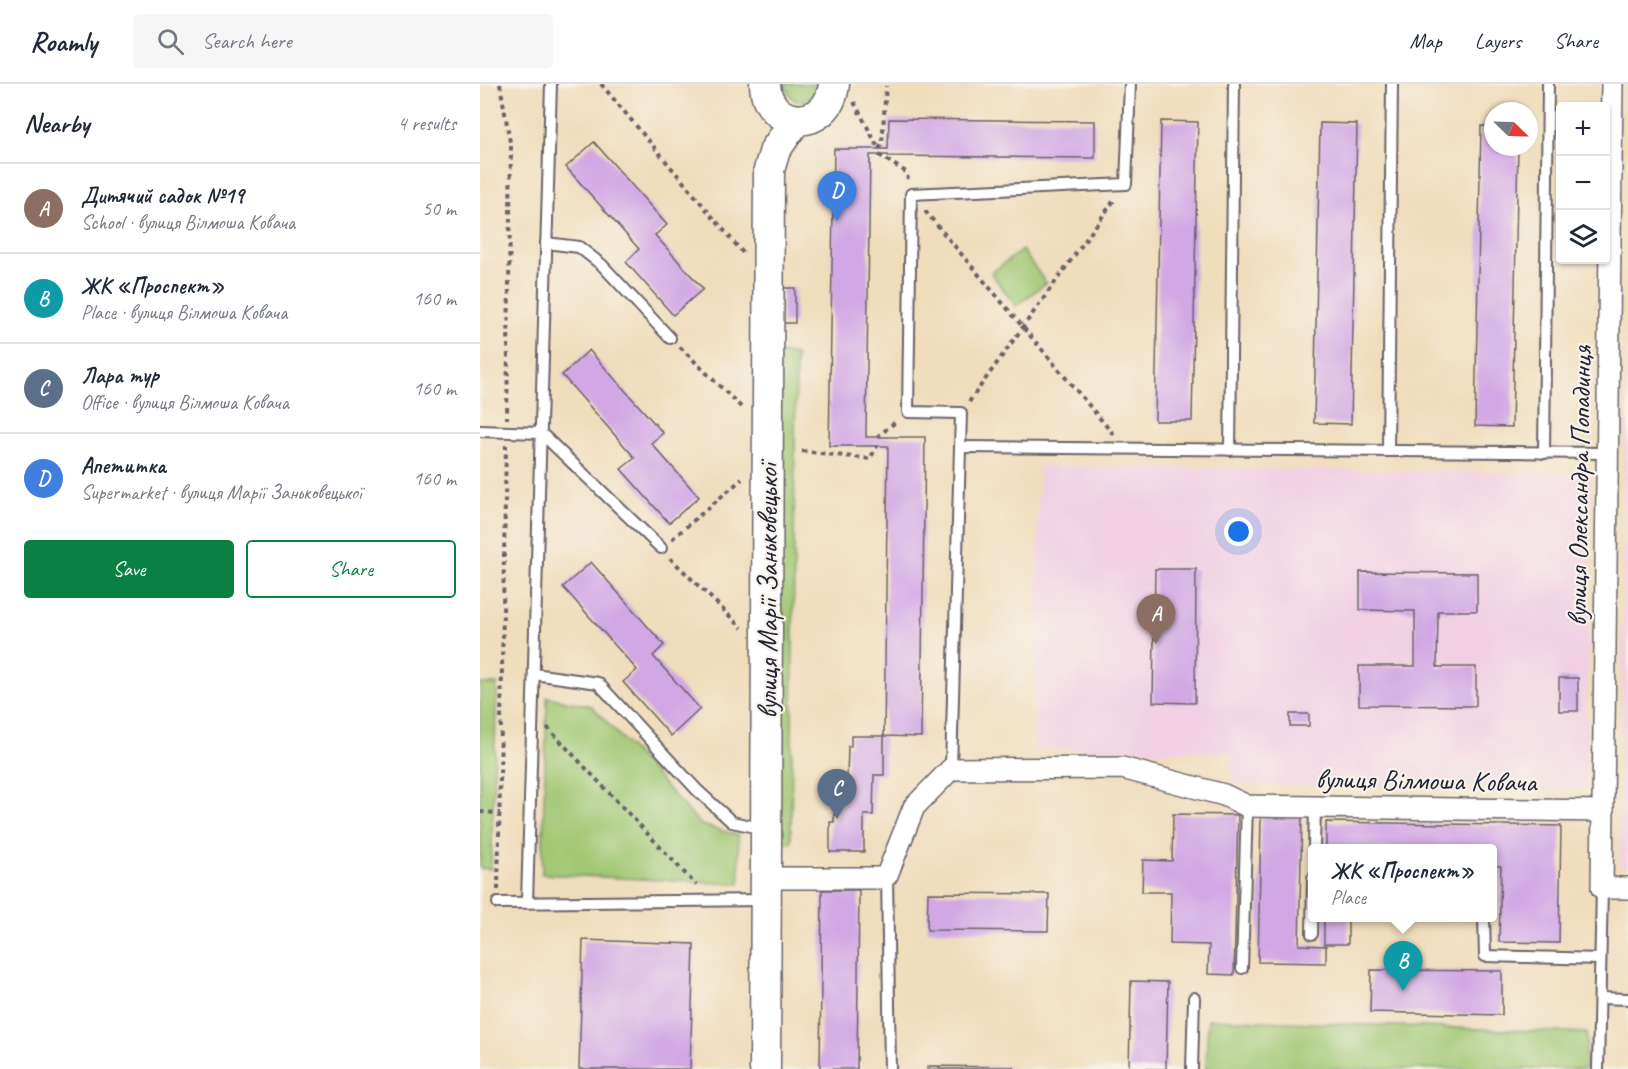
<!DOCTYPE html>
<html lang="en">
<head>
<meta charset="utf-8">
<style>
	:root { --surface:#fff; --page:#f6f6f7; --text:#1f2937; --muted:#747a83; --line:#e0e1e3; --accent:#0b8043 }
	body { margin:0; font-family:Caveat,sans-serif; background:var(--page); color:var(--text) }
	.controls { position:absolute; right:18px; top:18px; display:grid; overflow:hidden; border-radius:6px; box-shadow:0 2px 4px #0004 }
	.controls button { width:54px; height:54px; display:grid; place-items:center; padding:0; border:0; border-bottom:2px solid var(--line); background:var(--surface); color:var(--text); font:30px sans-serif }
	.compass { position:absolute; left:1004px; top:18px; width:54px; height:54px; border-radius:50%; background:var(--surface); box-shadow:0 2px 4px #0004; rotate:113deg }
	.you { position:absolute; left:759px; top:448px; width:21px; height:21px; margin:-15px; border:4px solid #fff; border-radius:50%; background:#1a73e8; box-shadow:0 0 0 9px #1a73e833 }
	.badge { display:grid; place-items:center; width:39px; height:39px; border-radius:50%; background:var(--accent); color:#fff; font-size:20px; font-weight:700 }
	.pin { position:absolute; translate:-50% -50px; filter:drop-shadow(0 2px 3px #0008) }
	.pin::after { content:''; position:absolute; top:32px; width:21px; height:18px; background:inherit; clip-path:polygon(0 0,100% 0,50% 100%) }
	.popup { position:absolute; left:828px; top:760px; width:189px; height:78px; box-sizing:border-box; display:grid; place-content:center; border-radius:6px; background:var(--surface); filter:drop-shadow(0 2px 4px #0005); font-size:20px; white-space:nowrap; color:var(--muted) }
	.popup b { font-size:22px; color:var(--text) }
	.popup::after { content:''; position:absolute; left:50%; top:100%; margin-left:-12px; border:12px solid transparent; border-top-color:var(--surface) }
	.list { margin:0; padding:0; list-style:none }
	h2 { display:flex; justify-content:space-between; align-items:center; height:78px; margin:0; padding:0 24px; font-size:26px }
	h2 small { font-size:20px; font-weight:400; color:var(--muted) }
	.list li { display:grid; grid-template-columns:39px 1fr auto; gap:18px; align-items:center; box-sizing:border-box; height:90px; padding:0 24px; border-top:2px solid var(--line) }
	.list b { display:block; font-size:22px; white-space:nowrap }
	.list p { margin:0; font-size:20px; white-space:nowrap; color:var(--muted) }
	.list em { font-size:20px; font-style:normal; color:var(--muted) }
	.actions { display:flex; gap:12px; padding:18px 24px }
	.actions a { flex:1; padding:14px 0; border:2px solid var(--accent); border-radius:6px; text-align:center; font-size:21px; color:var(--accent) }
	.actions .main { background:var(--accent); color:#fff }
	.icon { flex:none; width:33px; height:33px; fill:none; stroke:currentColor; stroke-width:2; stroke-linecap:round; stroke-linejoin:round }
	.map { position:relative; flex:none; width:1148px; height:985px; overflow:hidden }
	header { display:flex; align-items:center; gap:36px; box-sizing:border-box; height:84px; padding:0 30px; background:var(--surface); border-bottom:2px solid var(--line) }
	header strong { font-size:28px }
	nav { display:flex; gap:33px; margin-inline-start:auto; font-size:21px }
	.search { width:420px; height:54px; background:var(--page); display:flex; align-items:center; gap:15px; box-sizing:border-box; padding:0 21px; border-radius:6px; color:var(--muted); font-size:22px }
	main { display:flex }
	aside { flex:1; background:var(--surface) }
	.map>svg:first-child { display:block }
	.built { fill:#f1d0e4 }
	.green { fill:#a0c773; stroke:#617457; stroke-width:1.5 }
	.building { fill:#d1a7e5 }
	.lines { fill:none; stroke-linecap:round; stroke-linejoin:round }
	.lane-casing { stroke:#6a6368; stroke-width:14 }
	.street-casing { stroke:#6a6368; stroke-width:24 }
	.secondary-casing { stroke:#6a6368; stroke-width:33 }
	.path { stroke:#6a6368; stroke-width:4; stroke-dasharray:4.5 4.5; stroke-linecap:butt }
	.lane { stroke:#fff; stroke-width:10 }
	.street { stroke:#fff; stroke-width:21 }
	.secondary { stroke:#fff; stroke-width:30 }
	.labels { text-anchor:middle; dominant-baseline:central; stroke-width:4.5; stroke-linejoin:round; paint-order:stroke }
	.street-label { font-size:28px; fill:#22223b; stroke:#f7f3e8 }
</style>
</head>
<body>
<header>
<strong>Roamly</strong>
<div class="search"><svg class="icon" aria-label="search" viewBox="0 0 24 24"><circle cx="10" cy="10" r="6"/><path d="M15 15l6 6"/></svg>Search here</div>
<nav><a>Map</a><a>Layers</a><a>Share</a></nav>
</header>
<main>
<aside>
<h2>Nearby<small>4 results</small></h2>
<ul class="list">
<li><span class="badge" style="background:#8d6e63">A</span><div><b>Дитячий садок №19</b><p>School · вулиця Вілмоша Ковача</p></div><em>50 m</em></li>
<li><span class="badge" style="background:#0f9aa8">B</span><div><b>ЖК «Проспект»</b><p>Place · вулиця Вілмоша Ковача</p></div><em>160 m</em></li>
<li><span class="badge" style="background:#5c6f8a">C</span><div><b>Лара тур</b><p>Office · вулиця Вілмоша Ковача</p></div><em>160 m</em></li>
<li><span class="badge" style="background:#3f7fe0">D</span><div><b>Апетитка</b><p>Supermarket · вулиця Марії Заньковецької</p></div><em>160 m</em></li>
</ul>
<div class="actions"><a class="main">Save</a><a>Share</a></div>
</aside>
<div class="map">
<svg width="1148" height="985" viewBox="0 0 1148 985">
	<rect width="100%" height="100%" fill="#f7f3e8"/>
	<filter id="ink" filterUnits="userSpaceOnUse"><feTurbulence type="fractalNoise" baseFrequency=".0167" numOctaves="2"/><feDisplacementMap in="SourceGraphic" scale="12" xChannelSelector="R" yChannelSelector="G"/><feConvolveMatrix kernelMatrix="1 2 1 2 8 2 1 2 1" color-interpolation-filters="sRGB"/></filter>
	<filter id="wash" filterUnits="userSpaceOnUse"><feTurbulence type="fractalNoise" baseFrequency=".008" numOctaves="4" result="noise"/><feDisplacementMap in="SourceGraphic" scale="24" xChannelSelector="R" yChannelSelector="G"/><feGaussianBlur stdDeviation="1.35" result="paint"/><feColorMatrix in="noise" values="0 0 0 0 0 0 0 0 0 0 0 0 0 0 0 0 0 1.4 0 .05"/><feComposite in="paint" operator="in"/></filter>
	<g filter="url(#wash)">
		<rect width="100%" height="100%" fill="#efddbb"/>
		<!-- built -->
		<g class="built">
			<path d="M1147,174L1148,782H1139Z"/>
			<path d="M559,382L1111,389L1106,705L752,700V668L554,665Z"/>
		</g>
		<!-- green -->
		<g class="green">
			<path d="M306,0H336L334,11L326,17H315L308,9Z"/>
			<path d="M542,166L566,199L536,222L511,189Z"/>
			<path d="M300,269L316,271L311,759L296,757Z"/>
			<path d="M0,600H17L11,785L0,784Z"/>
			<path d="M67,613L112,622L221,741L258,751L260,800L62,790Z"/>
			<path d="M728,935L1107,949L1105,985H726Z"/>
		</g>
		<g id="blocks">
			<!-- building -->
			<g class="building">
				<path d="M409,35L615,37V74L408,72V71H390L386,353H445L441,653L404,652L408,362H349L354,65H408Z"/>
				<path d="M681,37L718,38L712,337H675Z"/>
				<path d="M840,39L877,40L871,340L834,339Z"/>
				<path d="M1001,42L1013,43V63H1038L1032,343L995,342Z"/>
				<path d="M114,58L187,141L175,151L223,205L193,231L146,178L159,165L86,83Z"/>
				<rect x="302" y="204" width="13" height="35"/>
				<path d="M109,266L183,349L171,359L219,413L189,439L141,385L155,374L82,291Z"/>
				<path d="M111,478L184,561L173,572L220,625L191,652L143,598L157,586L83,503Z"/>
				<path d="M675,485H716L715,619L673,618Z"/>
				<path d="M880,488L997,489V527H958L957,583H996V622L879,621V582H935V527L880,526Z"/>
				<rect x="1079" y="594" width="19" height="33"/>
				<rect x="810" y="630" width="19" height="12"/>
				<path d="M371,652H404V691H394L393,731H384V768H350V738H354V730L358,731V700H361V691H367L368,662H371Z"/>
				<path d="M693,730L758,731L754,891L728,890L729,861L690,860L691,808H662L663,776L692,777Z"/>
				<path d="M781,732L822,733L819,861L846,862V879L778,878Z"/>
				<path d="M846,738L1081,742L1079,859L1019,858L1021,782H1013V764H846Z"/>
				<path d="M342,806H379L377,985H340Z"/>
				<path d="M448,809L569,810L568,847L447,846Z"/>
				<rect x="844" y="834" width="24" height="26"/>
				<path d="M103,856L214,860L210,985H99Z"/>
				<path d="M891,886L1022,887V931L890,928Z"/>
				<path d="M651,897L688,898L686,985H649Z"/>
				<path d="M447,982L533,983V985H447Z"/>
			</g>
		</g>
	</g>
	<g filter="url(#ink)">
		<use href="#blocks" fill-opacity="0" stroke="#6a6368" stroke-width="1.5"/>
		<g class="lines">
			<!-- lane casing -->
			<g class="lane-casing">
				<g id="lane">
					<path d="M66,159L99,163L122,181L190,254"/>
					<path d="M0,347L61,349L181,464"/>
					<path d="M480,363L1127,369"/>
					<path d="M750,366L754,0"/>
					<path d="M908,367L912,0"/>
					<path d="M1064,369L1068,0"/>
					<path d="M54,590L118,599L217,706L252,738L285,745"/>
					<path d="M471,685L481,329L428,328L431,110L646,100L650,0"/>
					<path d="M834,764L835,723"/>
					<path d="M407,791L410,985"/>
					<path d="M47,818L71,0"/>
					<path d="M18,819L285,816"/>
					<path d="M1004,834L1005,872L1120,875"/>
					<path d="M832,850L833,794"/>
					<path d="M762,884L767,722"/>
					<path d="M1120,914L1148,915"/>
					<path d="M712,985L714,914"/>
					<path d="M1118,985L1122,804"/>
				</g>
			</g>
			<!-- street casing -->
			<g class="street-casing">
				<g id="street">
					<path d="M1132,0L1122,804H1148"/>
					<path d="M286,794H401L407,791L434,723L471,685L642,684L744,711L767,722L1123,727"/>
				</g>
			</g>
			<!-- secondary casing -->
			<g class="secondary-casing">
				<g id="secondary">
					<path d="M285,0C287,46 349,49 354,0"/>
					<path d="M285,985L289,86L295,66L316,36"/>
				</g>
			</g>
			<!-- path -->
			<g class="path">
				<path d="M20,0L31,64L27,335"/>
				<path d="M121,0L263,169"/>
				<path d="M374,18L399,65"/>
				<path d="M399,65L402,60L406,2"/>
				<path d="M399,71L426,88L428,95"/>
				<path d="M445,127L634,351"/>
				<path d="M200,263L263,325"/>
				<path d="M489,318L635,115"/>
				<path d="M397,353L418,336"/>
				<path d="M322,367L390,375L397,362"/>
				<path d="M192,455L262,395"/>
				<path d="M190,474L262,544"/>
				<path d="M67,643L216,801"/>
				<path d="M0,728L20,729"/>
				<path d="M18,806L26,361"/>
			</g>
			<!-- lane -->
			<use href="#lane" class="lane"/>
			<!-- street -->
			<use href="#street" class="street"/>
			<!-- secondary -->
			<use href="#secondary" class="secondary"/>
		</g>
	</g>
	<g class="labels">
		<!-- street labels -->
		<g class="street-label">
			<text transform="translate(1099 402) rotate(-89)">вулиця Олександра Попадинця</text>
			<text transform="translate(287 507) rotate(-90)">вулиця Марії Заньковецької</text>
			<text transform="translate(946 696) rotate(1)">вулиця Вілмоша Ковача</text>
		</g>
	</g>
</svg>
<div class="controls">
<button>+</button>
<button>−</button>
<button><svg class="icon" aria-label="layers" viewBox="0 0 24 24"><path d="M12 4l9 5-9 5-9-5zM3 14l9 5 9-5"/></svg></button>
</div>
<svg class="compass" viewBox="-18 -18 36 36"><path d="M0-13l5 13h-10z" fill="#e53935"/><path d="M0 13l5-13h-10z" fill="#747a83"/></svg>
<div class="you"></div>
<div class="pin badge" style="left:676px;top:560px;background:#8d6e63">A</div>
<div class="pin badge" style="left:923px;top:907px;background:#0f9aa8">B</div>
<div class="popup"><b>ЖК «Проспект»</b>Place</div>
<div class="pin badge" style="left:357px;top:735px;background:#5c6f8a">C</div>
<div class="pin badge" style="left:357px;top:137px;background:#3f7fe0">D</div>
</div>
</main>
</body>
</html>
